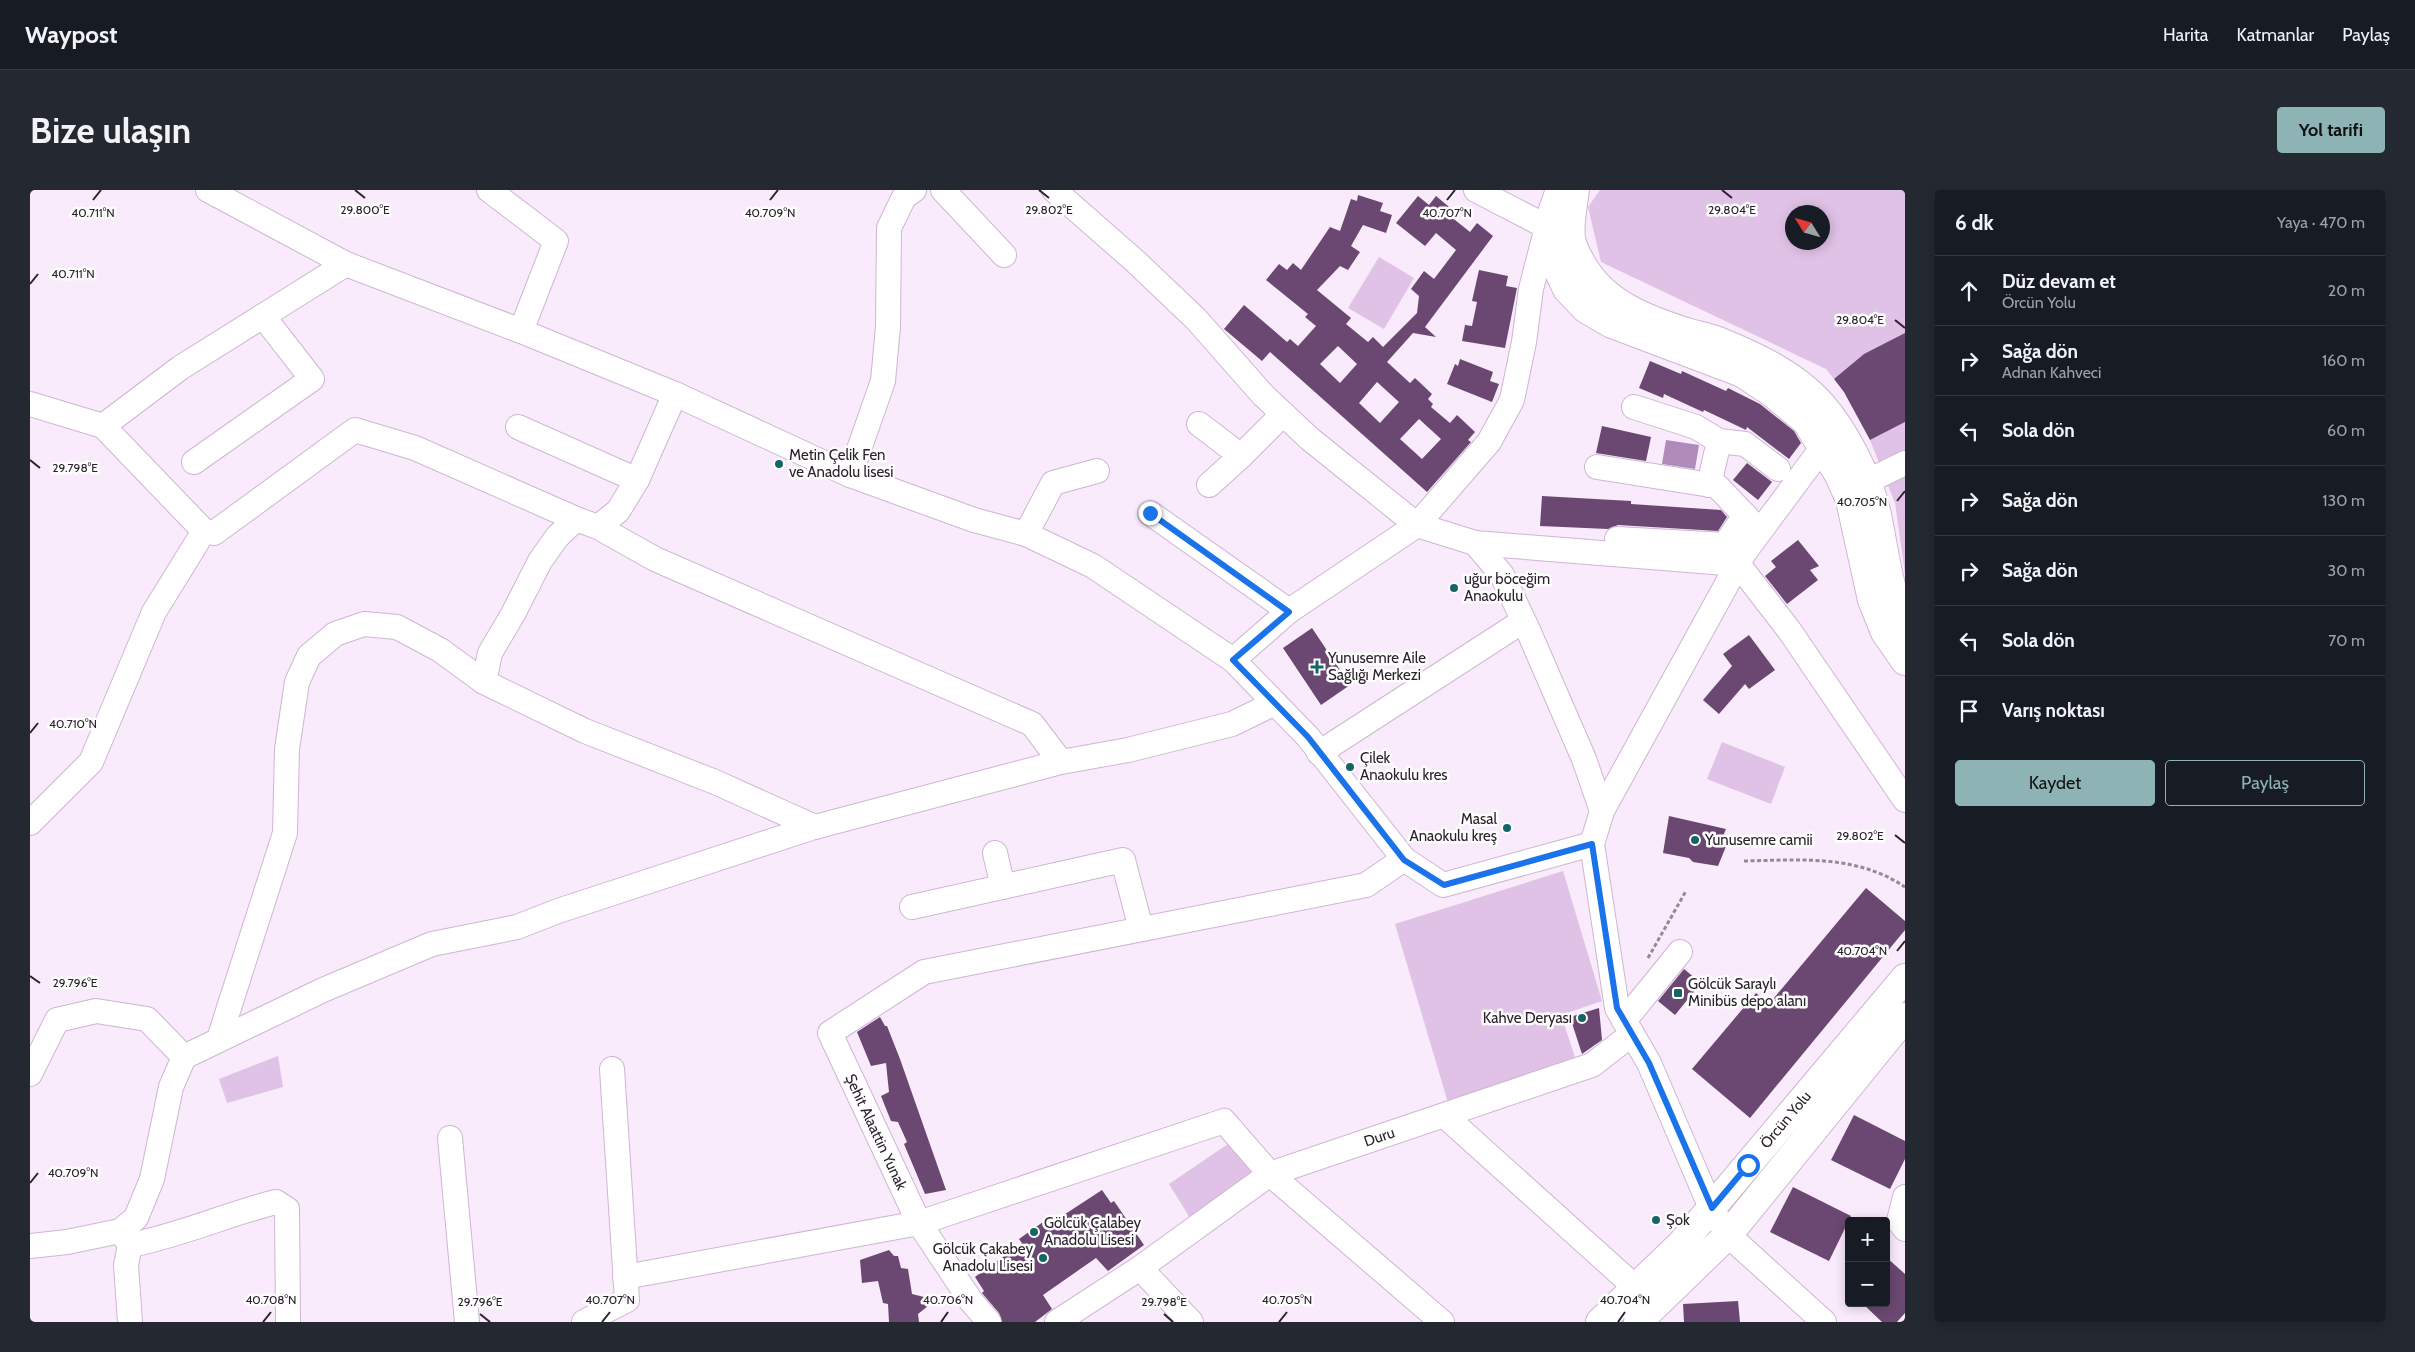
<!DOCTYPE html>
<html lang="tr">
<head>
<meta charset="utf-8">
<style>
	:root { --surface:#171b24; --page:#242831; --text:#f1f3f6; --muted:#9ea1a6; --line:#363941; --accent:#8eb3b5 }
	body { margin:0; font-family:Cabin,sans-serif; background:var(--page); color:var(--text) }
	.controls { position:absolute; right:15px; bottom:15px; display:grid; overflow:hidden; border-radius:5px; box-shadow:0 2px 12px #0003 }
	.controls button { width:45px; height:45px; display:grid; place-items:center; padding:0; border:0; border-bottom:1px solid var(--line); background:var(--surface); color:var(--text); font:25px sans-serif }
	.compass { position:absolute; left:1755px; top:15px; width:45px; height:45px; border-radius:50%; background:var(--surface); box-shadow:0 2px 12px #0003; rotate:307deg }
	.stop { position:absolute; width:15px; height:15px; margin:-11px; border:4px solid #1a73e8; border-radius:50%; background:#fff }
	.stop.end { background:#1a73e8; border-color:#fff; box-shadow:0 1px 5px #0008 }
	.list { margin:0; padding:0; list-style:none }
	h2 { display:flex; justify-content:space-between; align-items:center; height:65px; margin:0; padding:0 20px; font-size:21px }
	h2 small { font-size:16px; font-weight:400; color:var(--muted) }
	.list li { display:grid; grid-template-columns:32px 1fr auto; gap:15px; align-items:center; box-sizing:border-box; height:70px; padding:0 20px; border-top:1px solid var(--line) }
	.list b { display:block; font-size:19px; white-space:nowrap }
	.list p { margin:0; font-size:16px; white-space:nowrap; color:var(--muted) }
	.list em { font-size:16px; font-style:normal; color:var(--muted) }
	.actions { display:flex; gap:10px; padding:15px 20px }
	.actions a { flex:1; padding:11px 0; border:1px solid var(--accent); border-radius:5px; text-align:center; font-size:18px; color:var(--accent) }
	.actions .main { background:var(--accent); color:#111 }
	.icon { flex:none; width:28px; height:28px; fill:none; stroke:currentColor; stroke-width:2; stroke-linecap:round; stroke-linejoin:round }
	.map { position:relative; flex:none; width:1875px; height:1132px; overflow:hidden; border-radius:5px }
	header { display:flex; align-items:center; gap:30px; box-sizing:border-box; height:70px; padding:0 25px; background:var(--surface); border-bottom:1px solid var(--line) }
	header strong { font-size:24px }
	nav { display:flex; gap:28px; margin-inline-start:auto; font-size:18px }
	.intro { display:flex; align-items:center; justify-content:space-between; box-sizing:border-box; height:120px; padding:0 30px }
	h1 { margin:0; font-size:35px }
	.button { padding:12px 22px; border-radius:5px; background:var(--accent); color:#111; font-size:18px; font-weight:700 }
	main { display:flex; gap:30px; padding:0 30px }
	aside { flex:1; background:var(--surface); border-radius:5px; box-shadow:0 2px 12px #0003 }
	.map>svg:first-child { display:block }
	.green { fill:#e0c2e6; fill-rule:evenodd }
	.water { fill:#b08ab8 }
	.building { fill:#6b4872; fill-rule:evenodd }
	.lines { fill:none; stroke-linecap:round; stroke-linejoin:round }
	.minor-casing { stroke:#ceb6d2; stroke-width:26 }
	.major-casing { stroke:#ceb6d2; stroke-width:30 }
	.path { stroke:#958997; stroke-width:3; stroke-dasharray:4 2.5; stroke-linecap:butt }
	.minor { stroke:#fff; stroke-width:24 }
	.major { stroke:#fff; stroke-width:28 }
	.route { stroke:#1a73e8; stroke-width:6 }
	.ticks { fill:none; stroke:#2b222c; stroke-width:2 }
	.poi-dot { fill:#166566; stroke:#fdfdfd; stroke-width:2 }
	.labels { text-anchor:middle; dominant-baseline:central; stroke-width:5; stroke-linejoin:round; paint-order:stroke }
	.poi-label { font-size:15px; fill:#2b222c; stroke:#fdfdfd; text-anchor:start }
	.street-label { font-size:15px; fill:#2b222c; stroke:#fdfdfd }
	.ticks-label { font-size:12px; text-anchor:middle; fill:#2b222c; stroke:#fdfdfd; stroke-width:5; stroke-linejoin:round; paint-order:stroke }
</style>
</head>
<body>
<header>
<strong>Waypost</strong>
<nav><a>Harita</a><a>Katmanlar</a><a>Paylaş</a></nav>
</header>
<div class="intro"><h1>Bize ulaşın</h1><a class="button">Yol tarifi</a></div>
<main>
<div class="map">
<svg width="1875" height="1132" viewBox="0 0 1875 1132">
	<rect width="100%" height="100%" fill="#f9eafc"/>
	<!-- green -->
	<g class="green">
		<path d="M1570,0H1875V146L1804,189L1796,179L1571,72L1558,17ZM1762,22H1792V52H1762Z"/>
		<path d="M1349,67L1384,88L1354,139L1318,118Z"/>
		<path d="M1875,232V384L1865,313L1840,250Z"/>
		<path d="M1692,552L1755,577L1741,614L1677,589Z"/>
		<path d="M1533,681L1572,811L1531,825L1545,867L1419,916L1365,734Z"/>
		<path d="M248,866L253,897L197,913L189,889Z"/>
		<path d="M1201,952L1225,985L1160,1028L1139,994Z"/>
	</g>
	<!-- water -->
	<path class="water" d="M1636,250L1669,255L1665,279L1632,274Z"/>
	<!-- building -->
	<g class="building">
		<path d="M1328,5L1353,13L1350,21L1362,25L1356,43L1333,35L1321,56L1330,62L1318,80L1310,76L1287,100L1321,128L1316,134L1338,152L1343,147L1353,157L1387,123L1389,106L1381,99L1394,81L1404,89L1426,60L1406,43L1395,56L1366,33L1388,6L1399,15L1406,6L1424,21L1420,26L1440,42L1447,33L1463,46L1395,137L1406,147L1383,143L1357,172L1380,193L1385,188L1402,204L1398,209L1403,214L1401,217L1420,233L1427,225L1445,242L1438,250L1441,252L1397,302L1240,162L1232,171L1194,139L1214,115L1257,152L1260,149L1268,156L1286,136L1275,127L1278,124L1236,90L1249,74L1257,80L1263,73L1271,80L1300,37L1310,41L1321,9L1327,11ZM1308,156L1327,174L1310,193L1290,174ZM1347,192L1369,212L1350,233L1329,213ZM1389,229L1411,249L1392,269L1370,249Z"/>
		<path d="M1449,80L1478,86L1476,96L1487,98L1475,158L1432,151L1435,135L1442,136L1447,112L1442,111Z"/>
		<path d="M1875,143V232L1840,250L1814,202L1804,189L1834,164Z"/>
		<path d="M1430,169L1463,182L1460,191L1469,194L1462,212L1417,194L1425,174L1428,176Z"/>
		<path d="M1620,171L1651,184L1652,181L1696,201L1698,198L1730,214L1764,241L1771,253L1759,269L1717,237L1716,240L1674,220L1673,222L1634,204L1633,208L1609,198Z"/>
		<path d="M1572,236L1621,247L1616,271L1566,263Z"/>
		<path d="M1717,273L1742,292L1728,310L1703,290Z"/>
		<path d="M1512,306L1601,311V314L1691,320L1697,327L1688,341L1588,335L1578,339L1510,336Z"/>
		<path d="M1768,350L1789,376L1780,380L1788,390L1757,414L1735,386L1746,377L1741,371Z"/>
		<path d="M1282,438L1320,495L1291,515L1253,458Z"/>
		<path d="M1719,445L1745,480L1719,499L1715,494L1689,524L1673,510L1702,476L1693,464Z"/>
		<path d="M1639,626L1696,639L1693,646L1697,654L1688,676L1663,672L1659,668L1633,663Z"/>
		<path d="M1836,698L1875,731V740L1720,928L1662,879L1726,803L1739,814Z"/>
		<path d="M1654,779L1671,793L1645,825L1628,811Z"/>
		<path d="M1569,818L1572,850L1552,864L1540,827Z"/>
		<path d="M850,827L855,836H857L870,869L916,1000L895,1004L874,954L877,952L868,932L861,931L851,906L859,902L856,873L841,876L827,842Z"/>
		<path d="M1824,925L1875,951V969L1860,999L1801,970Z"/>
		<path d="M1763,997L1821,1026L1799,1071L1740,1042Z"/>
		<path d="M1072,1000L1081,1013L1084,1011L1114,1055L1078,1081L1066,1068L1013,1105L1022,1119L1005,1132H972L969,1123L952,1103L954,1101L945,1087L992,1053L989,1049L1020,1027L1023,1032Z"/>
		<path d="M859,1060L864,1066H868L871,1078L878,1079L882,1104L898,1108V1116L888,1124L889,1132H859L858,1114L853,1113L848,1091L832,1093L830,1070Z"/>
		<path d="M1856,1067L1875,1084V1123L1867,1132H1852L1832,1113H1856Z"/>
		<path d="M1708,1111L1710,1132H1654L1653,1114Z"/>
	</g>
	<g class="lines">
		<!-- minor casing -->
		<g class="minor-casing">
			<g id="minor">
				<path d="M178,0L316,74L491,141L645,204L820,285L944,330L996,344L1063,376L1203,470L1278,547L1374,669L1413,695L1562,654"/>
				<path d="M459,0L526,51L491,141"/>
				<path d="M913,0L974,65"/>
				<path d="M1024,0L1105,71L1166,129L1233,205L1280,249L1387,335L1445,353L1708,374L1759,440L1875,610"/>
				<path d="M0,214L73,236L174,341L184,343L325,240L385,258L546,329"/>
				<path d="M1604,217L1666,237L1689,251L1679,295"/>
				<path d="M1169,234L1211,266L1253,224"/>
				<path d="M73,236L150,178L233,126"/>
				<path d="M488,237L607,290L645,204"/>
				<path d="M1689,251L1715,254L1748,279"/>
				<path d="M1792,258L1714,363L1572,621L1562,654L1587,818L1619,873L1681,1018L1698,1045L1794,1132"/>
				<path d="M164,272L282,189L233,126L316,74"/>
				<path d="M1567,277L1687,296L1725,336"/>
				<path d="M820,285L853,191L858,137L859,38L874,7L884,0"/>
				<path d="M1836,292L1875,273"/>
				<path d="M1179,295L1211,266"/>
				<path d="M1120,323L1259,421"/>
				<path d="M568,337L588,321L607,290"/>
				<path d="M996,344L1023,293L1067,281"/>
				<path d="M1587,349L1695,355L1715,325"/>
				<path d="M1445,353L1472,385L1498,440L1554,569L1572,621"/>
				<path d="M1203,470L1259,421L1387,335L1459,252L1482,210L1494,152L1501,99L1517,37L1446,0"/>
				<path d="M454,492L460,463L483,424L510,371L527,347L546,329L568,337L625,369L1002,534L1031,572"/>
				<path d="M1289,563L1493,431"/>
				<path d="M0,633L61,572L124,422L174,341"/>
				<path d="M965,663L973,697"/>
				<path d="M882,717L1093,670L1111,739"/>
				<path d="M1594,831L1650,762"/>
				<path d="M189,849L255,643L257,559L267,492L279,466L305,444L334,434L367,437L410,460L454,492L555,541L685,592L785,637"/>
				<path d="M0,884L27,830L66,821L117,829L154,867"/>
				<path d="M1415,926L1605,1097"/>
				<path d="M420,948L437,1132"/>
				<path d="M1875,1007L1869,1031L1875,1039"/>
				<path d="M91,1042L100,1055L96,1075L100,1132"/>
				<path d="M100,1055C149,1046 197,1024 246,1012L257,1019L258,1132"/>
				<path d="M0,1056L37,1052L90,1041L106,1028L122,989L141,897L154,867L293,800L402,754L487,737L528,721L781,638L1031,572L1098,560L1202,534L1245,513"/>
				<path d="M595,1087L889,1033L1194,931L1240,984L1412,1132"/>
				<path d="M554,1132L597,1110L582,879"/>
				<path d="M959,1132L941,1111L889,1033L800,843L894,782L1336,695L1374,669"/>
				<path d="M1027,1132L1110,1078"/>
				<path id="s1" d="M1161,1132L1110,1078L1240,984L1562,875L1602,844"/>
			</g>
		</g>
		<!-- major casing -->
		<g class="major-casing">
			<g id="major">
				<path d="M1530,0L1517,37L1527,78L1537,99L1556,119L1582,134L1712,183L1741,202L1776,231L1809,285L1820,310L1842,410L1855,442L1875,471"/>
				<path d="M1545,0C1543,16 1539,32 1541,49C1543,58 1548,68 1553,76C1575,114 1616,129 1656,142C1666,145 1678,147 1688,151C1725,166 1764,184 1791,214C1815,241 1840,290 1847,325C1855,363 1858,399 1875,435"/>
				<path id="s2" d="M1570,1132L1652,1053L1875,788"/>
				<path d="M1608,1132L1698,1045L1875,827"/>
			</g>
		</g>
		<!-- path -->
		<g class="path">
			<path d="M1714,671C1770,670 1826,664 1875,697"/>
			<path d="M1618,768L1656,701"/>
		</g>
		<!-- minor -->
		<use href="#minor" class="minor"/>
		<!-- major -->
		<use href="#major" class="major"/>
	</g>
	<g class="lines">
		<!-- route -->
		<path class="route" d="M1120,323L1259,422L1203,470L1278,547L1374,670L1414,695L1562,654L1587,818L1619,873L1682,1018L1718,975"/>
	</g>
	<!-- ticks -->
	<path class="ticks" d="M325,0L335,8M1009,0L1019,8M1692,0L1702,8M63,10L71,0M740,10L748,0M1417,10L1425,0M0,94L8,84M1865,130L1875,138M0,270L10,278M1867,311L1875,301M0,543L8,533M1865,645L1875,653M1867,761L1875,751M0,786L10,793M0,993L8,983M450,1124L460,1132M1134,1124L1143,1132M233,1132L241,1122M572,1132L580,1122M911,1132L918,1122M1249,1132L1257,1122M1588,1132L1595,1122"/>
	<!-- markers -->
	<g class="poi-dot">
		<circle cx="749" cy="274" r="5"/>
		<circle cx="1424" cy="398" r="5"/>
		<path d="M1284.5 469.5h5v5h5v5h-5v5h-5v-5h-5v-5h5z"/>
		<circle cx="1320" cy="577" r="5"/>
		<circle cx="1477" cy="638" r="5"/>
		<circle cx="1665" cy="650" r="5"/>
		<rect x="1643" y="798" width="10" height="10" rx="2.5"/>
		<circle cx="1552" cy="828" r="5"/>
		<circle cx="1626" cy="1030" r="5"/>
		<circle cx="1004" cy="1042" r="5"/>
		<circle cx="1013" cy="1068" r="5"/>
	</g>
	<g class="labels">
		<!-- poi labels -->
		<g class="poi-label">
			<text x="759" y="265">Metin Çelik Fen<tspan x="759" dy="17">ve Anadolu lisesi</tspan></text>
			<text x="1434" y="389">uğur böceğim<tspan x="1434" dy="17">Anaokulu</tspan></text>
			<text x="1298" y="468">Yunusemre Aile<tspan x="1298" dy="17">Sağlığı Merkezi</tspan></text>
			<text x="1330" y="568">Çilek<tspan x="1330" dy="17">Anaokulu kres</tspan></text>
			<text x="1467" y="629" text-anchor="end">Masal<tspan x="1467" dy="17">Anaokulu kreş</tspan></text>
			<text x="1675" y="650">Yunusemre camii</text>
			<text x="1658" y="794">Gölcük Saraylı<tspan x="1658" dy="17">Minibüs depo alanı</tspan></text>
			<text x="1542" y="828" text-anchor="end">Kahve Deryası</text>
			<text x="1636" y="1030">Şok</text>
			<text x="1014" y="1033">Gölcük Çalabey<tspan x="1014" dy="17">Anadolu Lisesi</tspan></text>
			<text x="1003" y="1059" text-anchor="end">Gölcük Çakabey<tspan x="1003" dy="17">Anadolu Lisesi</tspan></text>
		</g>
		<!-- street labels -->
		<g class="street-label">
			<text stroke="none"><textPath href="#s2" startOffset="275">Örcün Yolu</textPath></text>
			<text transform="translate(846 942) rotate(65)">Şehit Alaattin Yunak</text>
			<text stroke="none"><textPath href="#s1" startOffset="350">Duru</textPath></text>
		</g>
	</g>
	<g class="ticks-label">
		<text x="335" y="24">29.800°E</text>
		<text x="1019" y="24">29.802°E</text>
		<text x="1702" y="24">29.804°E</text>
		<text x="63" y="27">40.711°N</text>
		<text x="740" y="27">40.709°N</text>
		<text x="1417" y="27">40.707°N</text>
		<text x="43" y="88">40.711°N</text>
		<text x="1830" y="134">29.804°E</text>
		<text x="45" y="282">29.798°E</text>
		<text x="1832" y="316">40.705°N</text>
		<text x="43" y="538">40.710°N</text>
		<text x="1830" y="650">29.802°E</text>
		<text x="1832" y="765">40.704°N</text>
		<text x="45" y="797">29.796°E</text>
		<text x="43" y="987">40.709°N</text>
		<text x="241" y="1114">40.708°N</text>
		<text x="580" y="1114">40.707°N</text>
		<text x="918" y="1114">40.706°N</text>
		<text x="1257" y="1114">40.705°N</text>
		<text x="1595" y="1114">40.704°N</text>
		<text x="450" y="1116">29.796°E</text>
		<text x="1134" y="1116">29.798°E</text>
	</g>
</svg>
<div class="controls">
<button>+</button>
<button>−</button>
</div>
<svg class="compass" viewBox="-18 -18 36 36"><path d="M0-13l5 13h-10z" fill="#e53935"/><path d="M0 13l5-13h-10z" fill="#9ea1a6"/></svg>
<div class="stop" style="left:1718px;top:975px"></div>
<div class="stop end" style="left:1120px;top:323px"></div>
</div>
<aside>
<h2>6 dk<small>Yaya · 470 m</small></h2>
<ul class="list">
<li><svg class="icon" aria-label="ahead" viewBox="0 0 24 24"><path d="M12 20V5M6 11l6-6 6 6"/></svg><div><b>Düz devam et</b><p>Örcün Yolu</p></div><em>20 m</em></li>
<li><svg class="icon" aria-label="right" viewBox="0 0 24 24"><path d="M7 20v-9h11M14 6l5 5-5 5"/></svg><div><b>Sağa dön</b><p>Adnan Kahveci</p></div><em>160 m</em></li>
<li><svg class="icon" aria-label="left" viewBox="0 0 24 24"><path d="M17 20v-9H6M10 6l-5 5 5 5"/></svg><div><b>Sola dön</b></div><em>60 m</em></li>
<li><svg class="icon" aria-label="right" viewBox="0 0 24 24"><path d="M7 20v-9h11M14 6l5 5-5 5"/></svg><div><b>Sağa dön</b></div><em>130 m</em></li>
<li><svg class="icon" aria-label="right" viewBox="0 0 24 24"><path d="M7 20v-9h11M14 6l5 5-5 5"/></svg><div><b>Sağa dön</b></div><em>30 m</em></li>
<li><svg class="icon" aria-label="left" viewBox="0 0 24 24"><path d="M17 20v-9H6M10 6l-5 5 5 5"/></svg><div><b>Sola dön</b></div><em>70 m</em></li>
<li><svg class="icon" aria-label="arrive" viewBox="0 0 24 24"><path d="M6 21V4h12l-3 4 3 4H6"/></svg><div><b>Varış noktası</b></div></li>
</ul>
<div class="actions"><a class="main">Kaydet</a><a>Paylaş</a></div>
</aside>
</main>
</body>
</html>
